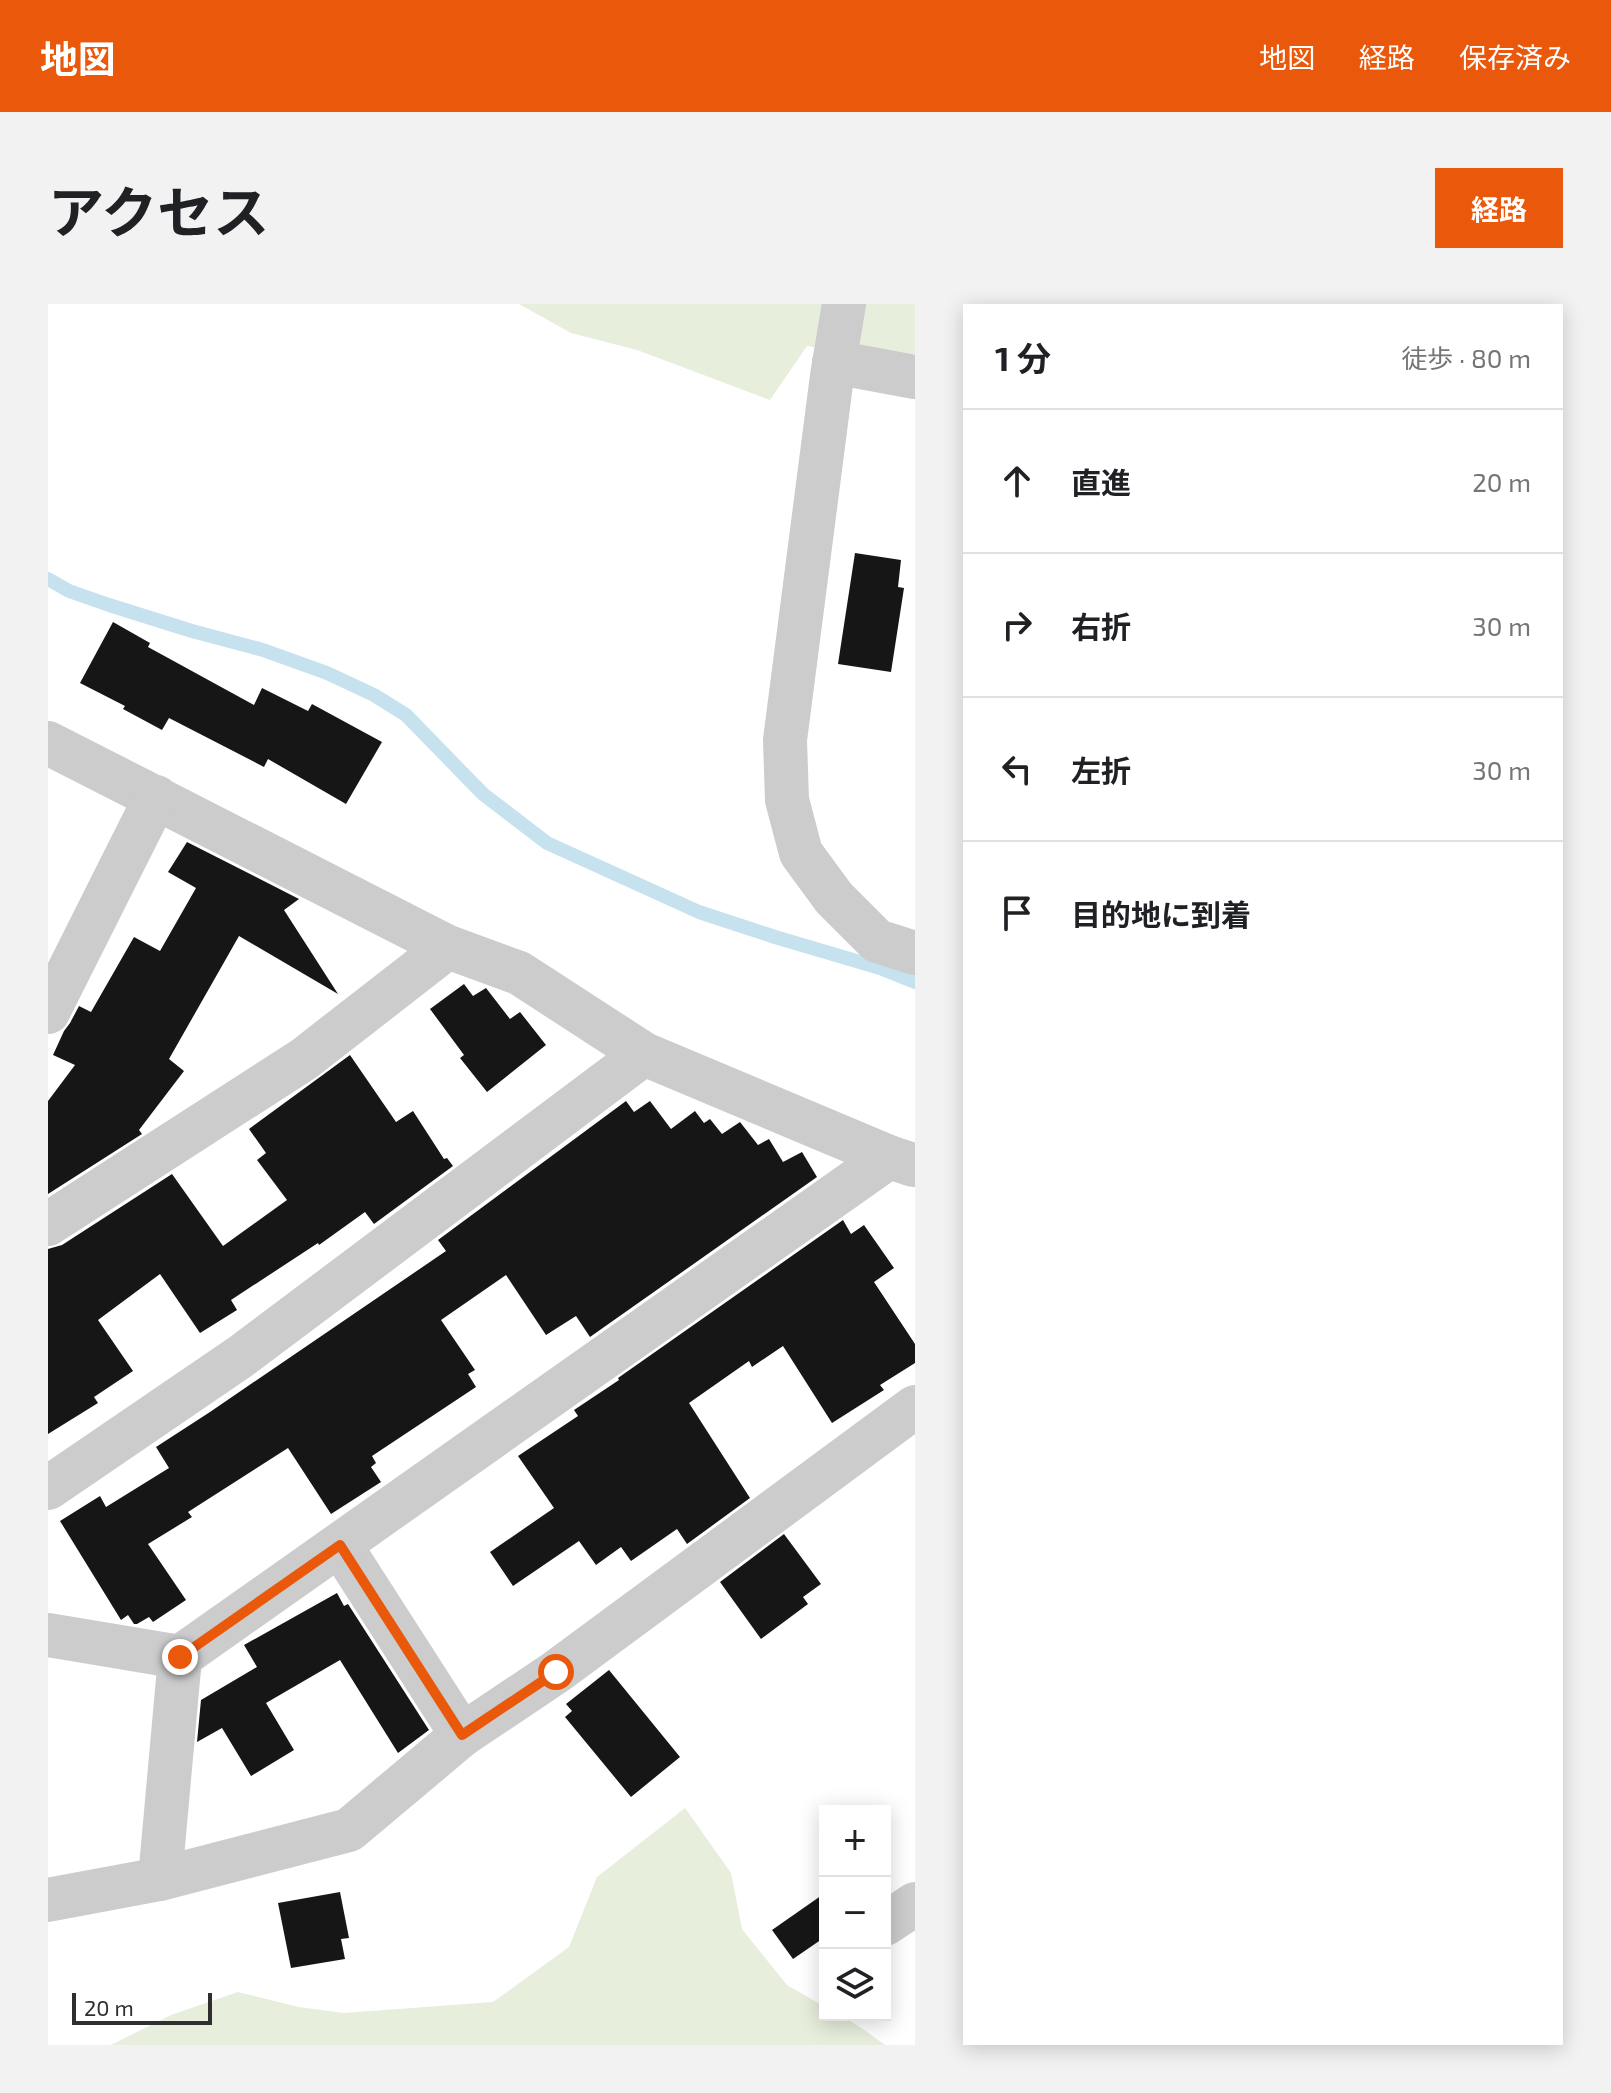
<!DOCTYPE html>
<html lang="ja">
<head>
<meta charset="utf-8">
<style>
	:root { --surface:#fff; --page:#f2f2f2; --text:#202124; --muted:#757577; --line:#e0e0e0; --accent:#ea580c }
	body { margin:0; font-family:"Exo 2","Noto Sans JP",sans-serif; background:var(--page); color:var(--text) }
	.controls { position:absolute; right:24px; bottom:24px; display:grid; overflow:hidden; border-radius:0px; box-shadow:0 4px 20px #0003 }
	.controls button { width:72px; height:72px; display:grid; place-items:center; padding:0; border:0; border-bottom:2px solid var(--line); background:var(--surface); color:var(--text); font:40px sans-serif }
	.scale { position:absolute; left:24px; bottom:20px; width:140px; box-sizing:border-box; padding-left:8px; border:4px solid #2f2f2f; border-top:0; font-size:22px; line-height:28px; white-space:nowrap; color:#2f2f2f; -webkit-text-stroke:6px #fff; paint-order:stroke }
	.stop { position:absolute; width:24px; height:24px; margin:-18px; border:6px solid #ea580c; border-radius:50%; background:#fff }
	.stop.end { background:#ea580c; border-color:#fff; box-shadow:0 2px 8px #0008 }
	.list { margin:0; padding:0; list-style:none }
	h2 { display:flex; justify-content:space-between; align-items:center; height:104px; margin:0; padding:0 32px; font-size:34px }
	h2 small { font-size:26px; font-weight:400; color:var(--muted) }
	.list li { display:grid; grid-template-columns:52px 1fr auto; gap:24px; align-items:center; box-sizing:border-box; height:144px; padding:0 32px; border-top:2px solid var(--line) }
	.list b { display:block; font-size:30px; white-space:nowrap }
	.list em { font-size:26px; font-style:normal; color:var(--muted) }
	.icon { flex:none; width:44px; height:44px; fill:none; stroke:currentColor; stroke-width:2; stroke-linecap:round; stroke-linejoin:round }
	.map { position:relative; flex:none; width:867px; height:1741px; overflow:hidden; border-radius:0px }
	header { display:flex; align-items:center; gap:48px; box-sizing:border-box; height:112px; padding:0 40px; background:var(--accent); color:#fff }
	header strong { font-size:38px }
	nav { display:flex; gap:44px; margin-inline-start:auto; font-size:28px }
	.intro { display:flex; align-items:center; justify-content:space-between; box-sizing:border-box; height:192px; padding:0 48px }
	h1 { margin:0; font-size:56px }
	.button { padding:20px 36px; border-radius:0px; background:var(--accent); color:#fff; font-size:28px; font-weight:700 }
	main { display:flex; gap:48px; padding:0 48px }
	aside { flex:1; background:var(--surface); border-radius:0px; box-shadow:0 4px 20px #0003 }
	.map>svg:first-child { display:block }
	.green { fill:#e7eedc }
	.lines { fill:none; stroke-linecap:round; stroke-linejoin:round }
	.stream { stroke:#c7e2ef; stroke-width:14 }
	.building { fill:#161616 }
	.minor { stroke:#ccc; stroke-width:44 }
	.route { stroke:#ea580c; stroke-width:10 }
</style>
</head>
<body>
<header>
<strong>地図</strong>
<nav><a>地図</a><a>経路</a><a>保存済み</a></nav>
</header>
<div class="intro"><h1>アクセス</h1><a class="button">経路</a></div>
<main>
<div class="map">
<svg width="867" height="1741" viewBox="0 0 867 1741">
	<rect width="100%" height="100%" fill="#fff"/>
	<!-- green -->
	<g class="green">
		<path d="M471,0H867V61L759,42L722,96L589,46L523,29Z"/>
		<path d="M637,1504L683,1569L694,1625L739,1681L777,1703V1711H792L815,1725L837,1741H63L123,1711L190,1688L251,1703L296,1709L445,1698L521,1643L549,1573Z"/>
	</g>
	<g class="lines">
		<!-- stream -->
		<path class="stream" d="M0,275L21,287L61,301L144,327L215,346L279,369L326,391L358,411L435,490L499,539L651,608L727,633L832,664L867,678"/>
	</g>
	<!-- building -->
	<g class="building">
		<path d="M807,249L853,256L850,283L856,284L843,368L790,360Z"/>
		<path d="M65,318L102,339L100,343L206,401L214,384L260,407L264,400L334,438L298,500L220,455L216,463L121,414L114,426L75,405L77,402L32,379Z"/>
		<path d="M139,538L251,595L236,606L290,690L191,632L121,755L136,767L91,826L94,830L0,890V797L27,761L5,751L16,727L22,719L31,702L43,708L86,633L112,647L148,584L120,568Z"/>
		<path d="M416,680L425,692L438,684L462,715L472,708L498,741L439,788L412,754L416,751L382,705Z"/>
		<path d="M302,751L348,818L365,807L396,855L399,854L405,862L326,920L317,908L271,941L270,939L183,996L189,1006L152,1029L112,970L50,1016L85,1067L46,1093L50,1099L0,1130V945L14,941L124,870L175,942L239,896L209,856L218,849L201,825Z"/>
		<path d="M578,797L586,808L602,797L623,825L647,807L656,819L662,815L674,830L692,818L710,841L721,835L735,858L754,848L769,873L542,1033L528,1012L498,1031L458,971L393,1016L427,1066L420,1070L428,1083L324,1152L328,1159L323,1163L333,1178L283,1210L240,1144L140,1208L144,1213L100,1240L138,1296L105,1318L101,1313L89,1320H86L80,1311L73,1316L12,1217L52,1192L58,1203L121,1164L108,1143L162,1108L398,947L390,936Z"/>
		<path d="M795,916L803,930L816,921L846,964L826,978L867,1040V1059L832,1081L836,1086L784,1119L735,1042L704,1063L701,1057L641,1099L702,1194L639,1240L629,1225L583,1257L573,1243L548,1261L531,1237L465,1282L442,1248L506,1204L470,1152L530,1112L526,1106L571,1076L570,1074Z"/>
		<path d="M736,1230L773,1280L755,1293L760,1300L713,1335L672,1278Z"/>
		<path d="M289,1289L296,1302L300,1300L381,1426L350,1449L292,1356L218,1399L246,1446L203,1472L174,1424L149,1438L153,1396L209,1363L196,1341Z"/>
		<path d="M561,1366L632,1453L583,1493L517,1413L524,1407L518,1400Z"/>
		<path d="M292,1588L301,1634L293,1635L297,1655L243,1664L230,1599Z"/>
		<path d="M777,1589V1633L745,1655L724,1626Z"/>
	</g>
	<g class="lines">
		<!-- minor -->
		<g class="minor">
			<path d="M796,0L784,72L737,436L739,496L753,549L786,594L829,637L867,649"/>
			<path d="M786,58L867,73"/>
			<path d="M0,439L400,643L471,669L596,750L841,853L865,861"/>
			<path d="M0,708L108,493"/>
			<path d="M0,920L256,755L400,643"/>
			<path d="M0,1184L192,1053L596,750"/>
			<path d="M292,1241L414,1431"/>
			<path d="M0,1331L132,1353L841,853"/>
			<path d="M112,1575L132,1353"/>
			<path d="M0,1596L112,1575L301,1526L414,1431L508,1368L867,1103"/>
			<path d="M837,1620L867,1600"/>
		</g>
	</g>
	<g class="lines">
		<!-- route -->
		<path class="route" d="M132,1353L292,1241L414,1431L508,1368"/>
	</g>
</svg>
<div class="controls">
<button>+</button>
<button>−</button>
<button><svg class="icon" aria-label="layers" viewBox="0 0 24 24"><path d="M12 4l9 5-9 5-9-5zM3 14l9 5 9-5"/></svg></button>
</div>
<div class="scale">20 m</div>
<div class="stop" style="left:508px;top:1368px"></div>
<div class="stop end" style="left:132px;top:1353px"></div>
</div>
<aside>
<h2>1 分<small>徒歩 · 80 m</small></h2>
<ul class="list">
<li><svg class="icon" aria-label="ahead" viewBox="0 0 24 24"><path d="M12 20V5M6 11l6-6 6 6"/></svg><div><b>直進</b></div><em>20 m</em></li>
<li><svg class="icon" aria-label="right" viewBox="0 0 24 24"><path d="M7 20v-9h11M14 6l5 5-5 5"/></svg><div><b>右折</b></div><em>30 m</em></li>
<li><svg class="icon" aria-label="left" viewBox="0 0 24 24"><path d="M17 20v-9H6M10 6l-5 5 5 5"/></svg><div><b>左折</b></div><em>30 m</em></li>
<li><svg class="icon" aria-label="arrive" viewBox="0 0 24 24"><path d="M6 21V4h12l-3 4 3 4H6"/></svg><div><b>目的地に到着</b></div></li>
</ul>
</aside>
</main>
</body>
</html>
